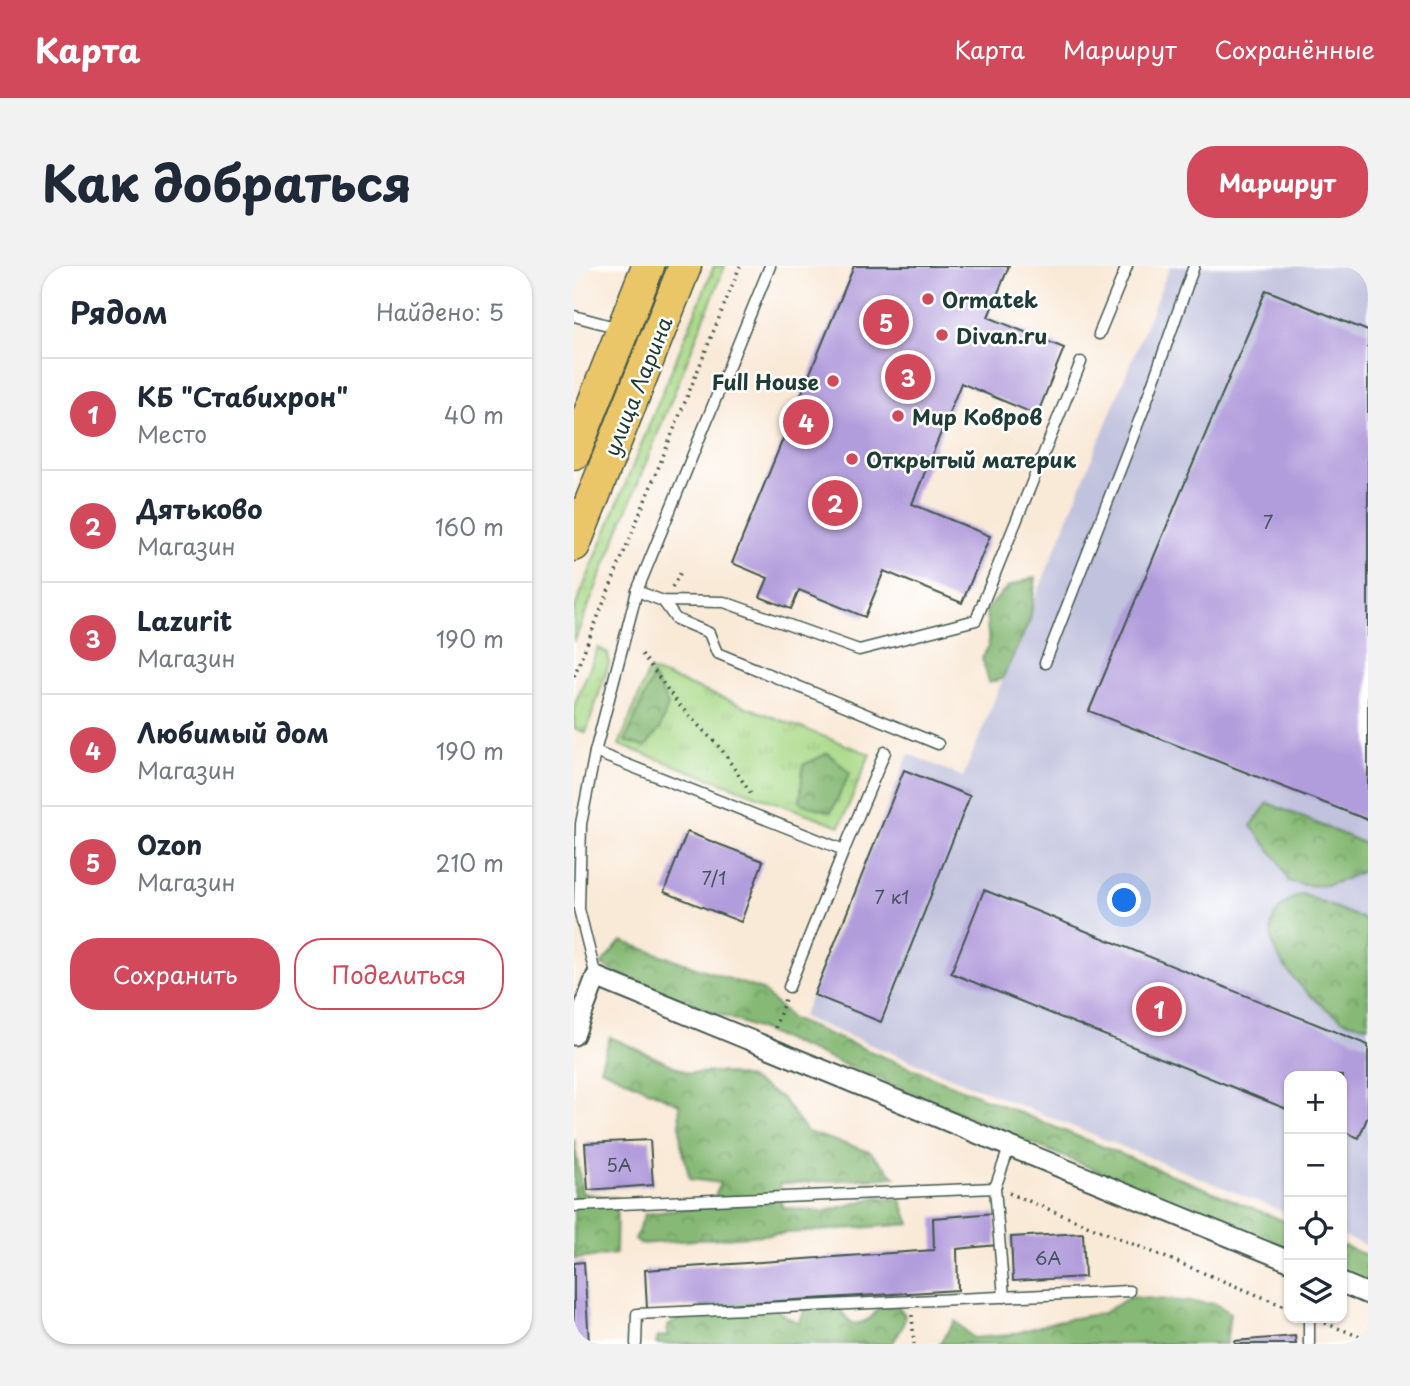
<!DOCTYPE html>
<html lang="ru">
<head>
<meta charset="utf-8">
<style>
	:root { --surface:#fff; --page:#f2f2f3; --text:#1f2937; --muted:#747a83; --line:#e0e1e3; --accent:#d1495b }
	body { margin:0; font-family:"Playpen Sans",sans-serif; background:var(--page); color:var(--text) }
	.controls { position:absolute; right:21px; bottom:21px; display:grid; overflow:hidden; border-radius:14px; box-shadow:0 2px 5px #0004 }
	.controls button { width:63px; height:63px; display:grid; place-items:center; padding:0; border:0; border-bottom:2px solid var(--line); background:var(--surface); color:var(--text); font:35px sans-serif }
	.you { position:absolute; left:551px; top:635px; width:24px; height:24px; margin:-18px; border:5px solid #fff; border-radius:50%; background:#1a73e8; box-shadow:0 0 0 10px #1a73e833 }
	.badge { display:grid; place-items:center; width:46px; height:46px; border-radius:50%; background:var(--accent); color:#fff; font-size:23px; font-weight:700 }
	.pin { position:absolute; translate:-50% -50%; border:4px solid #fff; box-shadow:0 2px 7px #0006 }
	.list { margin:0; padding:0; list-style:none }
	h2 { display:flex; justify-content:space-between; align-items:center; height:91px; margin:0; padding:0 28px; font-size:30px }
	h2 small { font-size:23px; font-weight:400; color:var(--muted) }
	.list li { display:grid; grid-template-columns:46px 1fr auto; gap:21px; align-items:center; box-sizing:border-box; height:112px; padding:0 28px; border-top:2px solid var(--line) }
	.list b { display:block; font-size:26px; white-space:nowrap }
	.list p { margin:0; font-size:23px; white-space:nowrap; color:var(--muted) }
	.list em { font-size:23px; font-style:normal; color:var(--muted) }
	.actions { display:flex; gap:14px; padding:21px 28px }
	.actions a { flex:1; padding:16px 0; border:2px solid var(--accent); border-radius:28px; text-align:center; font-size:24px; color:var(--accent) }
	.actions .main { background:var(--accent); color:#fff }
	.icon { flex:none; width:38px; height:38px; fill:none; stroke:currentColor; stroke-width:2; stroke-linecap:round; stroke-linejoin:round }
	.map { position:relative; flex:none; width:794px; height:1078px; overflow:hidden; border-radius:28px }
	header { display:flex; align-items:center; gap:42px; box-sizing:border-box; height:98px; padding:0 35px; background:var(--accent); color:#fff }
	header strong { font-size:33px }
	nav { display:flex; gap:38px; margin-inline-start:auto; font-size:24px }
	.intro { display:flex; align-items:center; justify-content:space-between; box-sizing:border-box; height:168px; padding:0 42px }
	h1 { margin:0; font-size:49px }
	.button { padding:18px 32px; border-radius:28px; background:var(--accent); color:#fff; font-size:24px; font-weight:700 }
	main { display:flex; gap:42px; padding:0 42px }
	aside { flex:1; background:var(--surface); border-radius:28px; box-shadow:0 2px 5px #0004 }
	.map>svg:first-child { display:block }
	.industrial { fill:#c1c2dd }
	.grass { fill:url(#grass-tufts); stroke:#648b5e; stroke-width:2 }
	.forest { fill:url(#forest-crowns); stroke:#527b54; stroke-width:2 }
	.building { fill:#b29ddc }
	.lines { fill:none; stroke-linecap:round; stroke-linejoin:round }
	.lane-casing { stroke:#40574c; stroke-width:13 }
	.street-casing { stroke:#40574c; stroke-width:23 }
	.primary-casing { stroke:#40574c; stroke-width:35 }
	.path { stroke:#40574c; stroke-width:3.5; stroke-dasharray:2 5; stroke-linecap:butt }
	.lane { stroke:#fff; stroke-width:10 }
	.street { stroke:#fff; stroke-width:19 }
	.primary { stroke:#ebc669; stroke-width:32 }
	.poi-dot { fill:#d1495b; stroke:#fff; stroke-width:2.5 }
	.labels { text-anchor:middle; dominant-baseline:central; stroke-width:5; stroke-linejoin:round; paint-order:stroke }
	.number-label { font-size:18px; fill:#44555e }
	.poi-label { font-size:21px; font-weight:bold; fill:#1f3d34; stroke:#fff; text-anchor:start }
	.street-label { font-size:21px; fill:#1f3d34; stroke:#fff }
</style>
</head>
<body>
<header>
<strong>Карта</strong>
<nav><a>Карта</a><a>Маршрут</a><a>Сохранённые</a></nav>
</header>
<div class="intro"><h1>Как добраться</h1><a class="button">Маршрут</a></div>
<main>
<aside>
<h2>Рядом<small>Найдено: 5</small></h2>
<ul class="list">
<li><span class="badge">1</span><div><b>КБ &quot;Стабихрон&quot;</b><p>Место</p></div><em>40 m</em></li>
<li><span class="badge">2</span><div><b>Дятьково</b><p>Магазин</p></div><em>160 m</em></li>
<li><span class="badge">3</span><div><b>Lazurit</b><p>Магазин</p></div><em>190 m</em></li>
<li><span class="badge">4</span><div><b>Любимый дом</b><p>Магазин</p></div><em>190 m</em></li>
<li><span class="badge">5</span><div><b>Ozon</b><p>Магазин</p></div><em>210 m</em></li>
</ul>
<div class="actions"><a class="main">Сохранить</a><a>Поделиться</a></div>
</aside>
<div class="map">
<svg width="794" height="1078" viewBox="0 0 794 1078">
	<defs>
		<pattern id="grass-tufts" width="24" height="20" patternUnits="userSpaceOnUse" patternTransform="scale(1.75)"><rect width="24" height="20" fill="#a9d987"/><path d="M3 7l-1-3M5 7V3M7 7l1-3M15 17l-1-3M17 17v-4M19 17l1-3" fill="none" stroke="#91bb75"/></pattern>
		<pattern id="forest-crowns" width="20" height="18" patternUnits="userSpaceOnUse" patternTransform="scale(1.75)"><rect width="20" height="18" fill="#86b974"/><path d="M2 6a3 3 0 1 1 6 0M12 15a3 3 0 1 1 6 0" fill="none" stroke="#6d9860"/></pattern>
	</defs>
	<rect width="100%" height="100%" fill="#fff"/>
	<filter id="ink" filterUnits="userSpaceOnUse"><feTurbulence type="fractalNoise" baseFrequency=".0143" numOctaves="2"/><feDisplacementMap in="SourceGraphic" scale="14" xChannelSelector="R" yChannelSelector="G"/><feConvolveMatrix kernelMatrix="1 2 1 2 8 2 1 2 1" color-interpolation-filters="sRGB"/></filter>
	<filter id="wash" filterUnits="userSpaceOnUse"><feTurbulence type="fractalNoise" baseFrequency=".00686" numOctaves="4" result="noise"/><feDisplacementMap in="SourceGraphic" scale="28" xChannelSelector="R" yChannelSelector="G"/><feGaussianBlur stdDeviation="1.57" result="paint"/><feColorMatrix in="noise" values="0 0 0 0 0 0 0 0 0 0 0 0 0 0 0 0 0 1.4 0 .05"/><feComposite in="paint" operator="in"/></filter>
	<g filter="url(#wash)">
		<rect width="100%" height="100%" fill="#f9e9d7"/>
		<!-- industrial -->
		<path class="industrial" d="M596,0H794V980L768,970V810H715V948L228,751L335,488L389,511Z"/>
		<!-- grass -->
		<g class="grass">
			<path d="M140,0H151L0,376V344Z"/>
			<path d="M24,382L34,387L35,397L12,467L0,462V440Z"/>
			<path d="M75,404L296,488L266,560L45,479Z"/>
		</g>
		<!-- forest -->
		<g class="forest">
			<path d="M462,311L456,354L428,413L415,417L408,392L415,380L412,344L434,321Z"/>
			<path d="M79,410L94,439L86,463L71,481L51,475Z"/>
			<path d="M254,487L276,507L257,546L226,537L229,499Z"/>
			<path d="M694,537L794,579V602C764,618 747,625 714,615L705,595L677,560Z"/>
			<path d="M728,628L794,655V759C786,758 775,758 768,753C728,729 656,659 728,628Z"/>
			<path d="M47,675L188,724L217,753L715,957V985L180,761L62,717L27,699Z"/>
			<path d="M36,771L115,807L146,806L173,812L208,832L233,866L296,886L321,911L206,918L208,941L250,946L303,931L327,934L336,958L66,978L61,973L71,948L137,940L146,917L116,913L107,877L105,838L26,802Z"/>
			<path d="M0,873L8,927L43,932L42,988L0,993Z"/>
			<path d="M768,979L794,990V1018L768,1007Z"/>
			<path d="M314,1026L331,1049L329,1060L318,1078H82L84,1071L94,1070L93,1060L127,1041L179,1030L224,1057L237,1029L258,1032L277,1058C300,1057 303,1044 314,1026Z"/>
			<path d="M556,1031L642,1038L656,1047L652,1078H365L381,1055L399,1072L436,1069L483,1055L529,1047Z"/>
		</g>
		<g id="blocks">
			<!-- building -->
			<g class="building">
				<path d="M280,0H435L414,51L490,82L463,149L387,117L338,238L416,270L388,337L310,305L291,351L225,324L217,343L186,331L194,312L158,297Z"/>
				<path d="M692,24L794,65V554L515,445Z"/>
				<path d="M330,504L396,530L307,756L240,729Z"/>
				<path d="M113,566L189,595L167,656L90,626Z"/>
				<path d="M410,624L794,779V850L785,872L768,865V810H715V844L377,707Z"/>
				<path d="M76,874L79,919L14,924L11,877Z"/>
				<path d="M421,947L423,979L383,983L384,1024L73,1043L71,1004L360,984L359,952Z"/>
				<path d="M509,967L511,1011L439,1015L437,971Z"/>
				<path d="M10,996L15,1078H0V997Z"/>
				<path d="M721,1070L722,1078H661V1075Z"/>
			</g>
		</g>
	</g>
	<g filter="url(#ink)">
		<use href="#blocks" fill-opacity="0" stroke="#40574c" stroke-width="2"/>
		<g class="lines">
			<!-- lane casing -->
			<g class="lane-casing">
				<g id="lane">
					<path d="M0,50L45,62"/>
					<path d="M525,68L553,0"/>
					<path d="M63,325L89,335L150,336L285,384L402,354L507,96"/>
					<path d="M89,335L102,353L135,367L143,387L364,478"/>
					<path d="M471,397L570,142L620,0"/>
					<path d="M21,486L270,584L311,486"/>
					<path d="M22,711L5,643L7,558L21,486L63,325L196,0"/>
					<path d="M215,721L270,584"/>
					<path d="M421,922L430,1031"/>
					<path d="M0,940L421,922L436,879"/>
					<path d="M62,1078L63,1048L555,1025"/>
					<path d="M735,1078V1052"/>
				</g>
			</g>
			<!-- street casing -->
			<g class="street-casing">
				<g id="street">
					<path d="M0,769L22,711L715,995"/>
					<path d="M768,1017L794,1028"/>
				</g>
			</g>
			<!-- primary casing -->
			<g class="primary-casing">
				<g id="primary">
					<path d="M0,187L74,0"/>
					<path d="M0,279L111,0"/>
				</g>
			</g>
			<!-- path -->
			<g class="path">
				<path d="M98,321L107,306"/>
				<path d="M68,388L104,438L148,484L179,531"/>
				<path d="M0,410L166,0"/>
				<path d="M201,762L211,733"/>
				<path d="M435,927L715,1042"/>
				<path d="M338,1049L340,1078"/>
				<path d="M751,1057L794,1074"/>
			</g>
			<!-- lane -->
			<use href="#lane" class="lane"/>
			<!-- street -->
			<use href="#street" class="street"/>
			<!-- primary -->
			<use href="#primary" class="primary"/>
		</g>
	</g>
	<!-- markers -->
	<g class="poi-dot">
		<circle cx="354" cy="33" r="7"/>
		<circle cx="368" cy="69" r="7"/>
		<circle cx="259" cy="115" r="7"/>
		<circle cx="324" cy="150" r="7"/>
		<circle cx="278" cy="193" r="7"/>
	</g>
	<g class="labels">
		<!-- number labels -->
		<g class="number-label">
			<text x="694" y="255">7</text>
			<text x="140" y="611">7/1</text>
			<text x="318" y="630">7 к1</text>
			<text x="45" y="898">5А</text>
			<text x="474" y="991">6А</text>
		</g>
		<!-- poi labels -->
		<g class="poi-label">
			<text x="368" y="33">Ormatek</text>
			<text x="382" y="69">Divan.ru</text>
			<text x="245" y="115" text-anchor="end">Full House</text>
			<text x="338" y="150">Мир Ковров</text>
			<text x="292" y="193">Открытый материк</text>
		</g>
		<!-- street labels -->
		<g class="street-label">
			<text transform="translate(63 120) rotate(-68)">улица Ларина</text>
		</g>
	</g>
</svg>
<div class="controls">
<button>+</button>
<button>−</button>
<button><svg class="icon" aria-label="locate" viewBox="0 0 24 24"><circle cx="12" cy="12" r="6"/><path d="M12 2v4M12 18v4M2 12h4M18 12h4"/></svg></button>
<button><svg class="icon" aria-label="layers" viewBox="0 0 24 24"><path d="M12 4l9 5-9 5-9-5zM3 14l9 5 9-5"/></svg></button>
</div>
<div class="you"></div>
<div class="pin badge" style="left:585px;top:743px">1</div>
<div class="pin badge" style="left:261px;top:237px">2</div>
<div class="pin badge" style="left:334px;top:111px">3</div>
<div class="pin badge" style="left:232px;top:156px">4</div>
<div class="pin badge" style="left:312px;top:56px">5</div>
</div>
</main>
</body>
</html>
